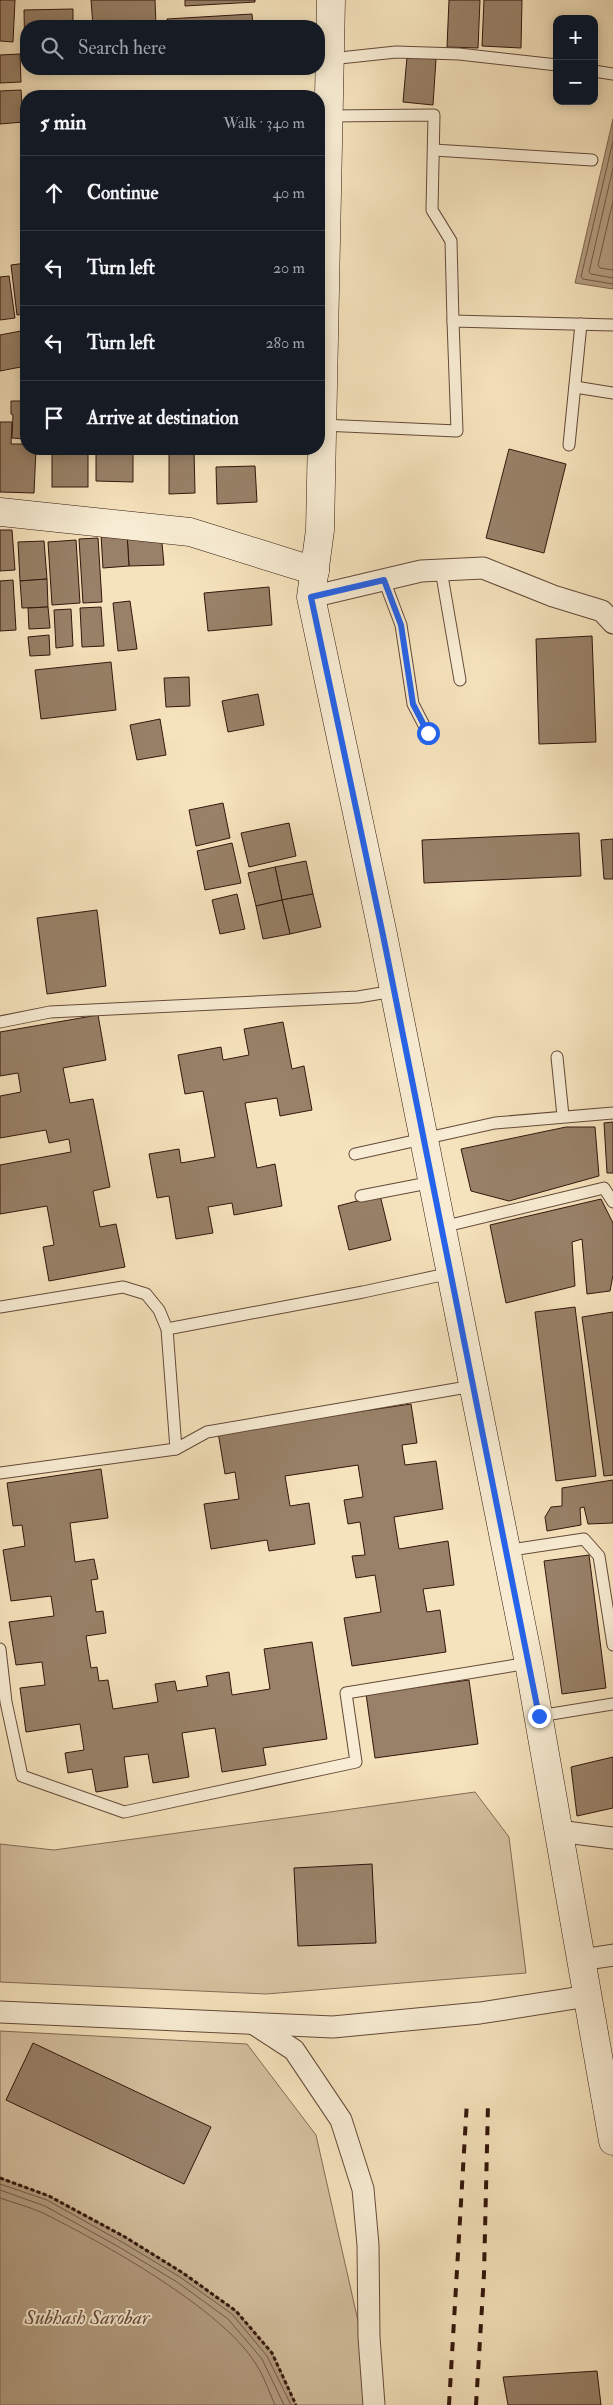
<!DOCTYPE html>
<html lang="en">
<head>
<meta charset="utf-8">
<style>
	:root { --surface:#171b24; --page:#242831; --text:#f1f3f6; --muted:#9ea1a6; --line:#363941 }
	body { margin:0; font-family:"IM FELL Double Pica",serif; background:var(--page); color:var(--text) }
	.controls { position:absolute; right:15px; top:15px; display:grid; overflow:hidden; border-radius:10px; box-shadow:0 2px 12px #0003 }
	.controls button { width:45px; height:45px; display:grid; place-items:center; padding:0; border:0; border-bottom:1px solid var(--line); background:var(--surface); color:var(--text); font:25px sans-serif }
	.stop { position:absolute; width:15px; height:15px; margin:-11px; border:4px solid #2563eb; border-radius:50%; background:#fff }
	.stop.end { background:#2563eb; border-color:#fff; box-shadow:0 1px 5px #0008 }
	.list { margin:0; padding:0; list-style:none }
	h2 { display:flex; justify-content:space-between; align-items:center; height:65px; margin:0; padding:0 20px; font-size:21px }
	h2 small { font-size:16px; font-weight:400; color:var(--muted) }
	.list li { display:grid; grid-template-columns:32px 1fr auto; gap:15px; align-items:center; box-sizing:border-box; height:75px; padding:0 20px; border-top:1px solid var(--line) }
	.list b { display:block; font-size:19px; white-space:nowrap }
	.list em { font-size:16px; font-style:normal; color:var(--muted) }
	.icon { flex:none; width:28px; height:28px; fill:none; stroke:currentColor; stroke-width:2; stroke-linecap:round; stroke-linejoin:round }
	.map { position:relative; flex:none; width:613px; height:2405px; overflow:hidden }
	.search { position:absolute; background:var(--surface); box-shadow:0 2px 12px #0003; left:20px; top:20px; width:305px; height:55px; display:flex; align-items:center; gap:12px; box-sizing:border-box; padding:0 18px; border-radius:20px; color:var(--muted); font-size:19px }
	.panel { position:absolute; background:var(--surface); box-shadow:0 2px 12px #0003; left:20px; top:90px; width:305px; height:365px; border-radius:20px }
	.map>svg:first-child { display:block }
	.green { fill:#d4c09f; stroke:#846b56 }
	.water { fill:#b39d81; stroke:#806752 }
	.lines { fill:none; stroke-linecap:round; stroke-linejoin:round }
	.shore { stroke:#735a46; stroke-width:1 }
	.building { fill:#988168; stroke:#33160c }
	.lane-casing { stroke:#644938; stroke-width:13 }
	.street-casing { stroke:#644938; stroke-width:23 }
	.secondary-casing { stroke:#33160c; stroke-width:29 }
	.path { stroke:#33160c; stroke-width:3; stroke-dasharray:4 2.5; stroke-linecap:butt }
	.lane { stroke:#f8edd4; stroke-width:11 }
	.street { stroke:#f8edd4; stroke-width:21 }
	.secondary { stroke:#f8edd4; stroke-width:28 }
	.rail { stroke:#33160c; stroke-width:4; stroke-dasharray:9 9; stroke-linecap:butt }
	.route { stroke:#2563eb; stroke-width:6 }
	.labels { text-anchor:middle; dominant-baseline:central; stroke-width:4; stroke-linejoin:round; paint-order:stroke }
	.water-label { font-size:20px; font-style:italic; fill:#664c3b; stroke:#f8edd4 }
</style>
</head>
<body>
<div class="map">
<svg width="613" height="2405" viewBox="0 0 613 2405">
	<rect width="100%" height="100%" fill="#f5e3bd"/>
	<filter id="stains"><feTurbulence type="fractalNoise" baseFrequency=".004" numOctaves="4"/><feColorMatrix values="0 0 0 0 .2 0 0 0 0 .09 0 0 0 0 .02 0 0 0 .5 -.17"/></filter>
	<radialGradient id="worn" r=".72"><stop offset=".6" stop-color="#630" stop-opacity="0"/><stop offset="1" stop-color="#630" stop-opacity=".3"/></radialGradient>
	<!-- green -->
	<g class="green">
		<path d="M475,1792L509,1837L526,1973L266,1994L0,1982V1844L54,1850Z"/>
		<path d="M0,2031L247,2044L316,2135L377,2405H0Z"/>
	</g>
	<!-- water -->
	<g class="water">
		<path d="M613,119V289L575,283Z"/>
		<path d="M0,2178L49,2196L125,2237L183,2273L236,2311L272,2353L296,2405H0Z"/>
	</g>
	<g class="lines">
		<!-- shore -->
		<g class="shore">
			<path d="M613,141L581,277L583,279L613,284"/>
			<path d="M613,168L589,272L591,274L613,278"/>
			<path d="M613,201L598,265L600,268L613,270"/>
			<path d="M0,2184L47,2200L122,2242L180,2277L232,2314L267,2356L291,2405"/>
			<path d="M0,2190L45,2206L119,2247L177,2282L228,2319L262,2359L284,2405"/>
			<path d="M0,2198C14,2203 30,2207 43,2213C103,2243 221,2308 256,2364C264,2376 269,2392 275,2405"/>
		</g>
	</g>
	<!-- building -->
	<g class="building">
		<path d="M0,0H15L13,42L0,41Z"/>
		<path d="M91,0H155L156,26H93Z"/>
		<path d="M185,0H255V2L185,6Z"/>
		<path d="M449,0H480L478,48L447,47Z"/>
		<path d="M484,0H522L521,48L482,46Z"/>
		<path d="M73,9V26H26L25,64L24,10Z"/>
		<path d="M252,14L253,26H168L167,19Z"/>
		<path d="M20,54L21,82L0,83V55Z"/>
		<path d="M407,57L436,59L433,105L403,102Z"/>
		<path d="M21,90L23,122L0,124V91Z"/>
		<path d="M26,263V314L17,315L11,265Z"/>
		<path d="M9,276L15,318L0,320V277Z"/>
		<path d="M26,330V366L0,371V335Z"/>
		<path d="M11,401H26V439L12,438L13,415L11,414Z"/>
		<path d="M0,422H12L11,444H26V449H36L34,493L0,492Z"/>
		<rect x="52" y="449" width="36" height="38"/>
		<path d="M96,449H133V482L96,481Z"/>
		<path d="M169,449H194L195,493L169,494Z"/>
		<path d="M509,449L566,464L544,553L486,538Z"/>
		<path d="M255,466L257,502L217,504L216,467Z"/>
		<path d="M0,530H12L15,570L0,571Z"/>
		<path d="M161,532L164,565L129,566L127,534Z"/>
		<path d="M127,534L129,566L103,568L101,535Z"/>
		<path d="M98,538L102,602L83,603L79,539Z"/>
		<path d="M76,540L80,603L52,605L48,542Z"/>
		<path d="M44,541L47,579L20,581L18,542Z"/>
		<path d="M47,579L48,607L22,608L20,581Z"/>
		<path d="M13,580L16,630L0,631V581Z"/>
		<path d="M269,587L272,625L208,631L204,593Z"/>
		<path d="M130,601L137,649L118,651L113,603Z"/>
		<path d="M48,607L50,628L29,629L28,608Z"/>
		<path d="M101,607L104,646L82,647L80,608Z"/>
		<path d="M71,609L73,646L56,648L54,610Z"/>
		<path d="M49,635L50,655L30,656L28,637Z"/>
		<path d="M592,636L596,742L539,744L536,639Z"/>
		<path d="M111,662L116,710L41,719L35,670Z"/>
		<path d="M189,677L190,706L166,707L164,678Z"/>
		<path d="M258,694L264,725L228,732L222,701Z"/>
		<path d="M160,719L166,755L137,760L130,725Z"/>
		<path d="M223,803L230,838L196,846L189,810Z"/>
		<path d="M289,823L296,856L249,867L241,833Z"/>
		<path d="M579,833L581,876L424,883L422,840Z"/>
		<path d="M613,839V879H604L601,840Z"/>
		<path d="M232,843L241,883L205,890L197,851Z"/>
		<path d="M306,861L313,894L282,900L275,867Z"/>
		<path d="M275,867L282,900L256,906L248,873Z"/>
		<path d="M237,894L245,929L220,934L212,900Z"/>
		<path d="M313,894L321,927L290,934L282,900Z"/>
		<path d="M282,900L290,934L263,939L256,906Z"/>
		<path d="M97,910L106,986L47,994L37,918Z"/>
		<path d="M98,1015L106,1060L63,1068L70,1103L93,1099L110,1187L93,1191L100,1227L116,1224L125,1267L49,1281L43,1247L54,1245L47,1206L0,1214V1165L71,1152L69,1139L49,1143L46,1130L0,1138V1096L21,1092L18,1073L0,1076V1032Z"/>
		<path d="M283,1022L292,1069L304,1066L312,1110L280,1116L277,1098L245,1103L257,1168L275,1164L282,1206L234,1215L232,1203L208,1207L213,1233L176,1239L169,1196L157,1198L149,1154L179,1149L181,1163L215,1157L203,1091L185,1094L178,1055L221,1047L223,1060L249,1055L244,1029Z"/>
		<path d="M613,1122V1173H607L604,1123Z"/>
		<path d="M566,1127H595L599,1176L509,1201L471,1191L461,1149Z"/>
		<path d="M380,1195L391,1240L349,1250L338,1206Z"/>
		<path d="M601,1199L613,1223V1275L610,1291L587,1294L582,1239L572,1242L575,1286L506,1303L490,1225Z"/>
		<path d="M575,1307L596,1476L556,1481L535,1312Z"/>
		<path d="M613,1312V1475L604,1476L582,1317Z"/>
		<path d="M411,1404L417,1443L402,1445L405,1465L436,1461L443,1509L394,1517L399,1549L448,1541L454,1585L423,1589L427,1612L440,1610L446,1652L352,1666L344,1618L381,1612L375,1575L356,1578L352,1556L365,1555L360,1522L348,1524L344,1500L363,1497L358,1465L285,1476L290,1506L309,1503L315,1544L269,1551L267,1540L211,1549L204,1504L239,1499L235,1472L225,1474L218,1432Z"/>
		<path d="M101,1469L108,1518L70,1523L75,1562L94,1559L98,1579L91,1580L96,1612L103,1611L106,1633L86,1636L91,1668L97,1667L99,1681L108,1680L113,1709L158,1702L155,1684L175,1681L177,1691L208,1686L206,1676L229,1672L232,1695L270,1689L264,1649L312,1642L327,1739L263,1748L266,1765L222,1772L215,1728L182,1733L189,1777L153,1783L148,1754L124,1757L128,1787L96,1792L92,1769L68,1773L65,1753L84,1750L80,1724L26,1732L20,1688L45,1685L42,1662L16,1665L9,1622L54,1616L51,1596L11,1601L3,1550L25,1546L22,1525L13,1526L7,1483Z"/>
		<path d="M613,1480V1523L588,1524L584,1507L580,1508L581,1525L547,1531L545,1517L551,1507L562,1506V1488Z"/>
		<path d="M589,1555L606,1688L562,1694L544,1561Z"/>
		<path d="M469,1680L478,1744L375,1758L366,1694Z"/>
		<path d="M613,1757V1808L577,1816L571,1767Z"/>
		<path d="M372,1864L376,1943L298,1946L294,1868Z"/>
		<path d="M33,2043L211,2127L184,2184L6,2100Z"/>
		<path d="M597,2371L601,2405H508L503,2377Z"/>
	</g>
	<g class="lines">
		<!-- lane casing -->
		<g class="lane-casing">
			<g id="lane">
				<path d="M330,59L396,52L459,54L557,65"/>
				<path d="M594,71L613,74"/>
				<path d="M329,116L434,115L432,210L451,241L453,321"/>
				<path d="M434,150L592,160"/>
				<path d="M575,387L613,393"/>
				<path d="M322,425L457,431L453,321L613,325"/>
				<path d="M569,445L581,324"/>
				<path d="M441,570L460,680"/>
				<path d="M384,580L401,625L413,704L428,733"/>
				<path d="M0,1022L50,1012L358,997L394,991"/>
				<path d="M557,1057L563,1116"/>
				<path d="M355,1154L495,1123L613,1113"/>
				<path d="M361,1196L433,1182"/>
				<path d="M442,1227L604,1188L613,1202"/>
				<path d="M0,1307L123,1287L146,1294L159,1310L167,1329L176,1449L0,1473"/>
				<path d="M167,1329L363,1292L451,1273"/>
				<path d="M176,1449L207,1432L473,1386"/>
				<path d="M508,1552L511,1550L584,1539L599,1556L613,1645"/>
				<path d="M0,1649L6,1702L22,1776L124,1812L356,1762L346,1693L529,1663"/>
				<path d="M539,1716L613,1704"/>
			</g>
		</g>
		<!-- street casing -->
		<g class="street-casing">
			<g id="street">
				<path d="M311,597L421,571L483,568L553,596L602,611L613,623"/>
				<path d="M558,1831L613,1838"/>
				<path d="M581,1960L613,1955"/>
				<path d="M0,2012L333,2027L480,2013L588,1996"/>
				<path d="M254,2024L294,2050L341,2120L363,2189L368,2245L369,2337L374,2405"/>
			</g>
		</g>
		<!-- secondary casing -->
		<g class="secondary-casing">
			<g id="secondary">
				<path d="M331,0L320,530L311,597L383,935L529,1663L613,2141"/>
				<path d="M0,512L190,532L315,571"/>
			</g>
		</g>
		<!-- path -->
		<path class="path" d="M0,2178L49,2196L125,2237L183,2273L236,2311L272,2353L296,2405"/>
		<!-- lane -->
		<use href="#lane" class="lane"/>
		<!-- street -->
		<use href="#street" class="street"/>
		<!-- secondary -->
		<use href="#secondary" class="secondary"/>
		<!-- rail -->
		<g class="rail">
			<path d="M449,2405L467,2101"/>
			<path d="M476,2405L484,2274L488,2105"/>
		</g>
	</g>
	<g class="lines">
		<!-- route -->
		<path class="route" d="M428,733L413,704L401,625L384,580L311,597L383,935L539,1716"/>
	</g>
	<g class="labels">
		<!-- water labels -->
		<g class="water-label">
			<text x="87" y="2317">Subhash Sarobar</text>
		</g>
	</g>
	<rect width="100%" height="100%" filter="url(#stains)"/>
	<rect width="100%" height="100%" fill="url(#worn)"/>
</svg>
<div class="controls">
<button>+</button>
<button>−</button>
</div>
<div class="stop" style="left:428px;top:733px"></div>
<div class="stop end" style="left:539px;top:1716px"></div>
<div class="search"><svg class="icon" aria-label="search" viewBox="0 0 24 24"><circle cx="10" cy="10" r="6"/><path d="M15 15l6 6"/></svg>Search here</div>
<section class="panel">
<h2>5 min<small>Walk · 340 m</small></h2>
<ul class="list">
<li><svg class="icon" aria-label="ahead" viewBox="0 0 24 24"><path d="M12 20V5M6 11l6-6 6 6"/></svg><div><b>Continue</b></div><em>40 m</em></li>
<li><svg class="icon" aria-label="left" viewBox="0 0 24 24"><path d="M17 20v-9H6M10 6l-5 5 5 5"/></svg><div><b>Turn left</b></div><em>20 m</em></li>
<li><svg class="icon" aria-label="left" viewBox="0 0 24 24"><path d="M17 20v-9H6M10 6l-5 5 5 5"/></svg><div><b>Turn left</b></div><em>280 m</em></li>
<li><svg class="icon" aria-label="arrive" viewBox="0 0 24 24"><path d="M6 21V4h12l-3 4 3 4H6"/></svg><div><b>Arrive at destination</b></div></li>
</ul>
</section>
</div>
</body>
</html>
